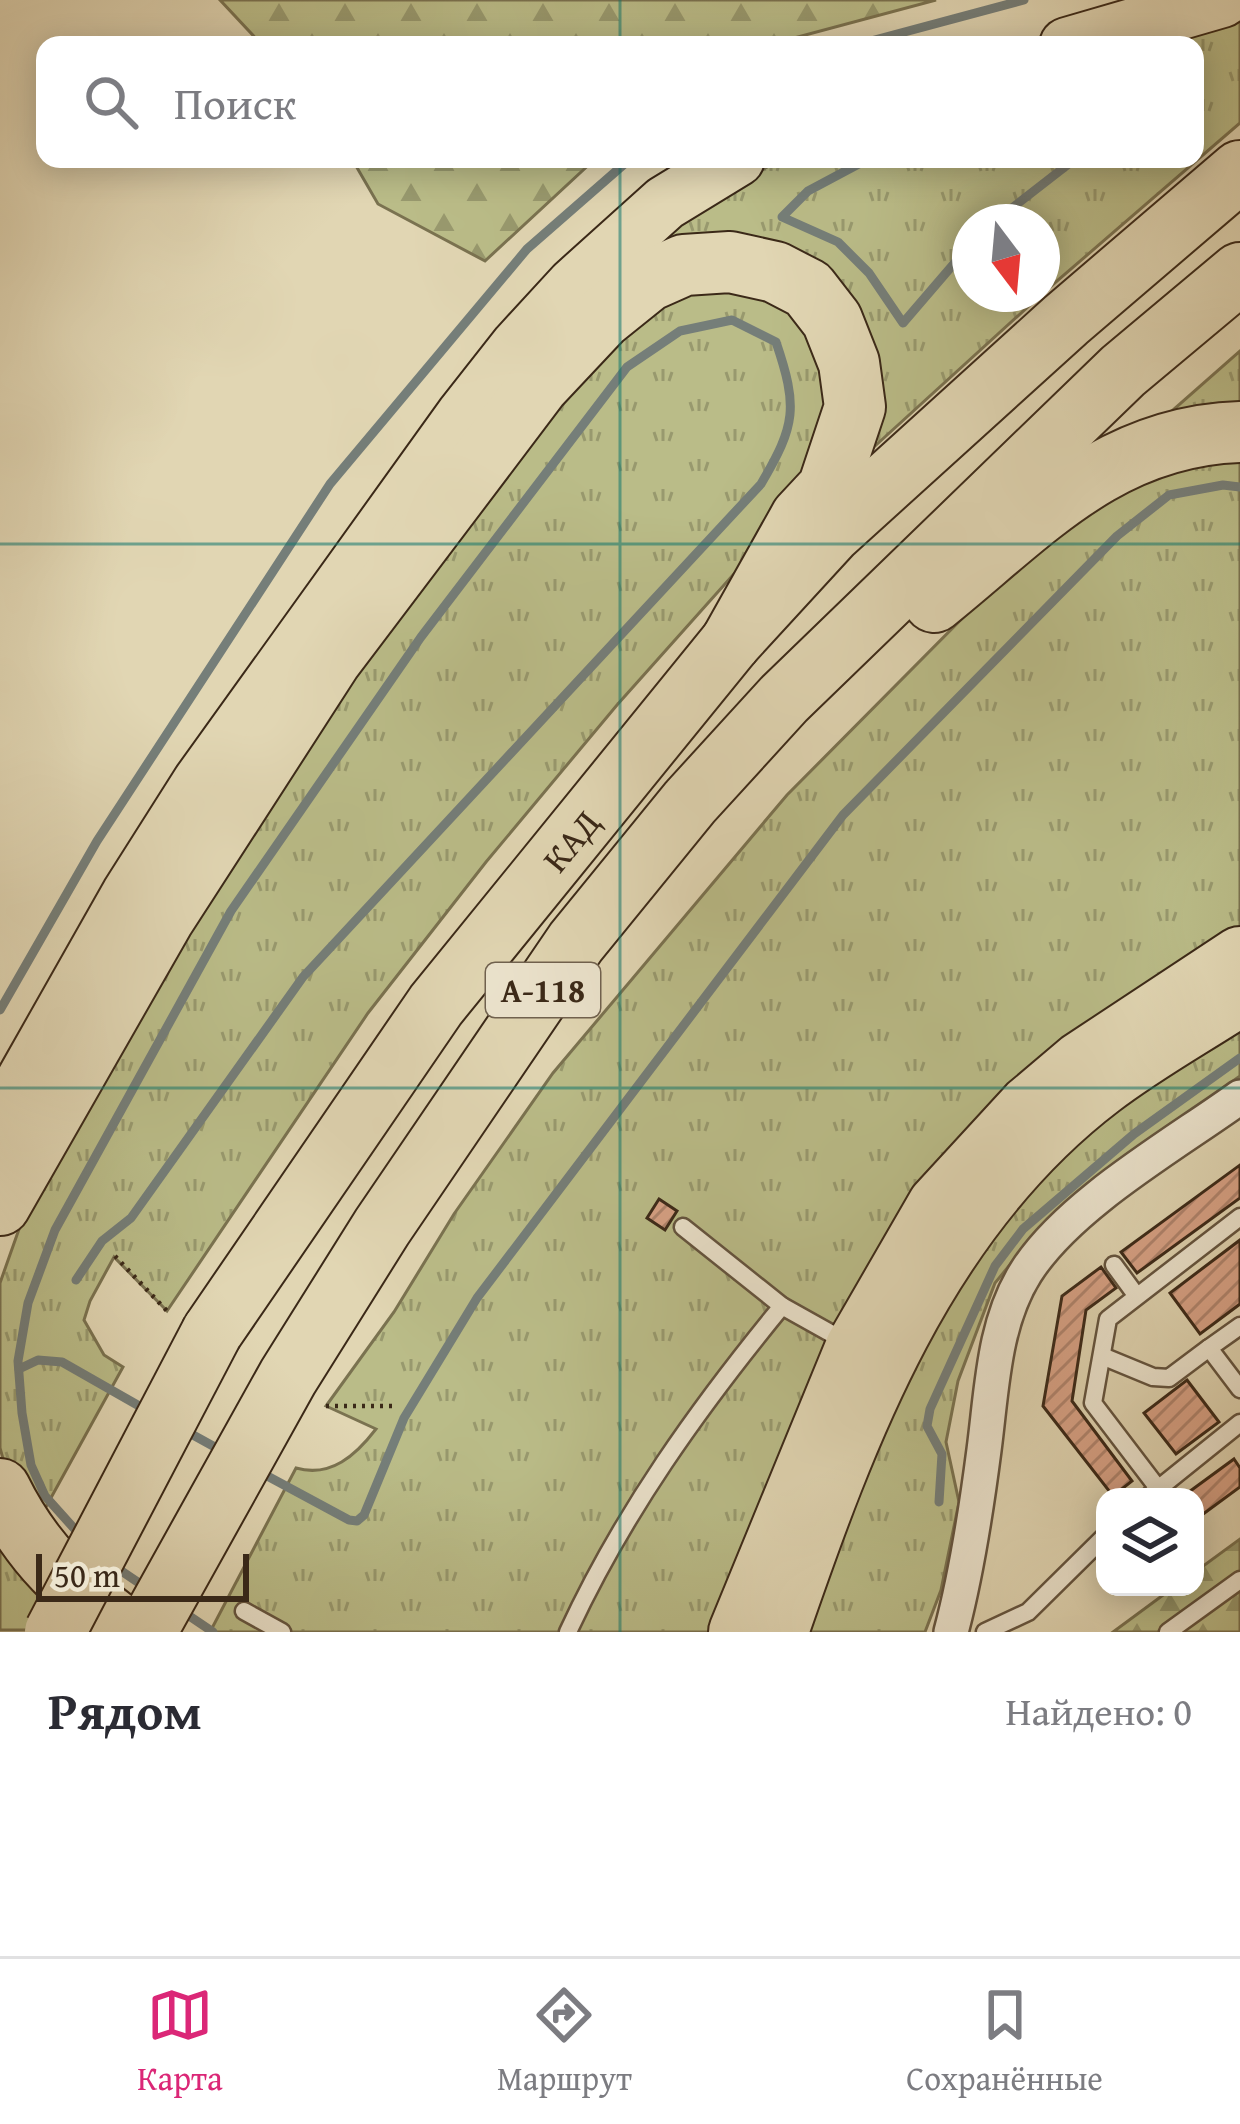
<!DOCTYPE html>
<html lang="ru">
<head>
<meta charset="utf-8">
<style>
	:root { --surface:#fff; --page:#f7f7f7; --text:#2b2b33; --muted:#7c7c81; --line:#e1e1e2; --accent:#db2777 }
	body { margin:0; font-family:"Gentium Book Plus",serif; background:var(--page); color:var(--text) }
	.controls { position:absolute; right:36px; bottom:36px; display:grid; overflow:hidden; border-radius:24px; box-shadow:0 6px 30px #0003 }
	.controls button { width:108px; height:108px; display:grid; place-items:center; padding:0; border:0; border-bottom:3px solid var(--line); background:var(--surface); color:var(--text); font:60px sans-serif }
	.compass { position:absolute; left:952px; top:204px; width:108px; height:108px; border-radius:50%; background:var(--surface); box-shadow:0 6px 30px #0003; rotate:164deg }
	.scale { position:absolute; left:36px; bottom:30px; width:213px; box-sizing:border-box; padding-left:12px; border:6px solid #3b2918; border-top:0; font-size:33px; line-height:42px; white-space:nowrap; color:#3b2918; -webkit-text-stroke:9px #ece4ce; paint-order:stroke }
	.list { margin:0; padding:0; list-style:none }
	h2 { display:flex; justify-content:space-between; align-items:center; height:156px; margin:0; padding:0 48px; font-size:51px }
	h2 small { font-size:39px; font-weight:400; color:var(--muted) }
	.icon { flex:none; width:66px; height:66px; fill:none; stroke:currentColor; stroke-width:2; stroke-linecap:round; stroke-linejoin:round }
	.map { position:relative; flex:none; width:1240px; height:1632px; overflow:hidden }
	.search { position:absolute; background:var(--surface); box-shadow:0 6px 30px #0003; left:36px; right:36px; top:36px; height:132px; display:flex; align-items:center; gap:30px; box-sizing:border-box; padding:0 42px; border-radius:24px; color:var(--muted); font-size:45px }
	.sheet { height:324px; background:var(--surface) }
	nav { display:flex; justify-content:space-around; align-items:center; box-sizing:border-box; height:168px; border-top:3px solid var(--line); background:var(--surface); font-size:33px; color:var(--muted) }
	nav a { display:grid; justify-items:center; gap:6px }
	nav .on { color:var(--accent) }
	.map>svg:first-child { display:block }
	.grass { fill:url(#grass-tufts); stroke:#7a7250; stroke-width:3 }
	.forest { fill:url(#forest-firs); stroke:#7a7250; stroke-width:3 }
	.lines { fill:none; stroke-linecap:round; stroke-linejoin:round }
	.stream { stroke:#757e79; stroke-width:9 }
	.building { fill:url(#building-hatch); stroke:#3b2918; stroke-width:3 }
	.service-casing { stroke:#64543f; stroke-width:21 }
	.minor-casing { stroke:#64543f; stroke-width:38 }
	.primary-casing { stroke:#3b2918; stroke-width:58 }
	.motorway-casing { stroke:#3b2918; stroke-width:64 }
	.path { stroke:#3b2918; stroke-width:4.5; stroke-dasharray:3 6; stroke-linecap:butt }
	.service { stroke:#ece4ce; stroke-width:16 }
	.minor { stroke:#ece4ce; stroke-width:33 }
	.primary { stroke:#e1d6b3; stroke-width:54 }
	.motorway { stroke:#e1d6b3; stroke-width:60 }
	.motorway-bridge-casing { stroke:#3b2918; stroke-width:64; stroke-linecap:butt }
	.motorway-bridge { stroke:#e1d6b3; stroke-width:60 }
	.grid { fill:none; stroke:#0f766e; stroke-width:3; stroke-opacity:0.55 }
	.labels { text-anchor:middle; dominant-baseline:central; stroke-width:9; stroke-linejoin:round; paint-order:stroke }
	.shield { fill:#ece4ce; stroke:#70614f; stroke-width:3 }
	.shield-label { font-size:33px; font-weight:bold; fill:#3b2918 }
	.street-label { font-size:36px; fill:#3b2918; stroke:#ece4ce }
</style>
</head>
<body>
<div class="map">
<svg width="1240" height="1632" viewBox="0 0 1240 1632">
	<defs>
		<pattern id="grass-tufts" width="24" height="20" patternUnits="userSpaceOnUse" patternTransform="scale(3)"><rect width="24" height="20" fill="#babc88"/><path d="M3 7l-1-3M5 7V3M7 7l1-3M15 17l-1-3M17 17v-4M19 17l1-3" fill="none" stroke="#98996e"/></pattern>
		<pattern id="forest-firs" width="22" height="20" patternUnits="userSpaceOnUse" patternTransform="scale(3)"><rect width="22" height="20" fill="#babc88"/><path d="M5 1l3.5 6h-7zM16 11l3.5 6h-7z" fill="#98996e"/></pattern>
		<pattern id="building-hatch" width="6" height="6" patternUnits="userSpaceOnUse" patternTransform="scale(3)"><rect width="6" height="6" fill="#d8a286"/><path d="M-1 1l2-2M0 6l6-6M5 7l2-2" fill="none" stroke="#b0846d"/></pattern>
	</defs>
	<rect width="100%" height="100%" fill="#e1d6b3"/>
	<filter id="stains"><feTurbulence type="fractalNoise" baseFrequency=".00167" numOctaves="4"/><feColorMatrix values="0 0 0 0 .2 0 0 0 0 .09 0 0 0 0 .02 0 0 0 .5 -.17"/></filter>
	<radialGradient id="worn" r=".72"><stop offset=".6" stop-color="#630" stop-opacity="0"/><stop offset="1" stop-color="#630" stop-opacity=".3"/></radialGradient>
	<!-- grass -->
	<g class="grass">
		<path d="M1240,21V123L1042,294V222H970V294H1042L875,446L863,333L641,253L726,189L782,159H1195V45H1155Z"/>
		<path d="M688,283L788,304L839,393L798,502L617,705L486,862L368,1013L167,1311L114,1257L90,1301L84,1320L104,1355L123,1367L36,1525L10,1484L0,1448V1283L24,1215L262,791L565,382Z"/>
		<path d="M1240,351V413L1165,417Z"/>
		<path d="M1240,453V932L1146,992L720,1632H210L296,1468C331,1478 356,1455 376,1429L326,1406L394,1312L454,1214L553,1073L787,795L1033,547L1092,496Z"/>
		<path d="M1240,1018V1076L1142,1146L1040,1228L995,1283L958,1381L946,1442L959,1502L941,1590L925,1632H800L891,1394L1028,1176Z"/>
		<path d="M0,1534L102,1630H0Z"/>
	</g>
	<!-- forest -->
	<g class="forest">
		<path d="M220,0H936L768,45H262Z"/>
		<path d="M352,159H595L485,261L378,204Z"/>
		<path d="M1240,1539V1632H1113L1174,1587H1195V1572Z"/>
	</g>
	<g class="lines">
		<!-- stream -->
		<g class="stream">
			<path d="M856,45L1024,0"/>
			<path d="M868,159L808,191L782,217L838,242L869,273L903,323L970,245"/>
			<path d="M994,222L1075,159"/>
			<path d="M0,1010L97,841L330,484L527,249L630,159"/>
			<path d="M76,1280L102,1241L131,1218L303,977L761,484C796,425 798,407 776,342L732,320L680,331L627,367L421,637L231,911L55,1230L28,1303L18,1361L22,1413L31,1465L45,1496L80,1535"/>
			<path d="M19,1369L38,1360L62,1362L148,1411"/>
			<path d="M184,1430L222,1451"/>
			<path d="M258,1471L349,1520L357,1521L364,1515L404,1418L477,1298L843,815L1117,536L1169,495L1223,485L1240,487"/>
			<path d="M939,1502L942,1454L927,1426L930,1409L995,1266L1023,1229L1134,1134L1240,1058"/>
			<path d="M114,1566L145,1587"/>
			<path d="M179,1609L213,1632"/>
		</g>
	</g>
	<!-- building -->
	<g class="building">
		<path d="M1240,1165V1198L1137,1273L1121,1252Z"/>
		<path d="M659,1199L677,1211L665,1230L647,1218Z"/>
		<path d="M1240,1240V1304L1200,1334L1170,1293Z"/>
		<path d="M1101,1267L1116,1288L1086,1310L1072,1401L1132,1481L1113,1496L1043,1406L1062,1296Z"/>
		<path d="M1187,1380L1219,1422L1176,1454L1144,1413Z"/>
		<path d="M1234,1459L1240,1468V1487L1195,1520V1497H1182Z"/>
	</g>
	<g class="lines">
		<!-- service casing -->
		<g class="service-casing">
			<g id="service">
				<path d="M683,1227L782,1306L850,1344"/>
				<path d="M1114,1265L1136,1295"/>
				<path d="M1240,1326L1209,1348L1240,1389"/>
				<path d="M1102,1356L1153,1377L1169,1378L1209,1348"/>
				<path d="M1157,1487L1093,1403L1108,1319L1240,1217"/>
				<path d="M1148,1497L1240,1423"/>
				<path d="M244,1611L282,1632"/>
				<path d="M568,1632C623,1513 699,1407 782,1306"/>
				<path d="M985,1632L1028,1612L1105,1536"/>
				<path d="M1168,1632L1240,1580"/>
			</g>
		</g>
		<!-- minor casing -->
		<g class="minor-casing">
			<path id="minor" d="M951,1632C967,1572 976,1512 984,1450C992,1390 993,1324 1026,1272C1069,1204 1175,1144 1240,1097"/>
		</g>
		<!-- primary casing -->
		<g class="primary-casing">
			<g id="primary">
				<path d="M1067,45L1222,0"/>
				<path d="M0,1122L129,894L200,782L463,416L518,346L574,285L665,203L737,159"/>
				<path d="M781,1632C850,1432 927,1222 1102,1089C1145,1056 1194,1029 1240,999"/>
			</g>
		</g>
		<!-- motorway casing -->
		<g class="motorway-casing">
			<g id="motorway">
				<path d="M934,602C1031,524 1107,436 1240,432"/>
				<path d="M0,1205L163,920L331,660L539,385L602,318L648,281L684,265L730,262L775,272L808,289L832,320L849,363L855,407L828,488L801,517L731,642"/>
				<path id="s1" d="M212,1332L436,1005L731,642L831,533L1066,320L1240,171"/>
				<path d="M0,1489C33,1556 71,1588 129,1632"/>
				<path d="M146,1632L288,1377L382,1227L576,942L690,802L784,699L1123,371L1240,273"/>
				<path d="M739,1632L856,1347L938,1205L1029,1106L1081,1062L1240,957"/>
			</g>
		</g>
		<!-- path -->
		<g class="path">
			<path d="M115,1256L167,1311"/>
			<path d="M326,1406H392"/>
		</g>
		<!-- service -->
		<use href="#service" class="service"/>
		<!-- minor -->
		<use href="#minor" class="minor"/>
		<!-- primary -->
		<use href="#primary" class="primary"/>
		<!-- motorway -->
		<use href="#motorway" class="motorway"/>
		<!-- motorway-bridge casing -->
		<g class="motorway-bridge-casing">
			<path id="motorway-bridge" d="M55,1632L212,1332"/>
		</g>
		<!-- motorway-bridge -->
		<use href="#motorway-bridge" class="motorway-bridge"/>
	</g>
	<!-- grid -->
	<path class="grid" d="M620,0V45M620,159V1632M0,544H1240M0,1088H1240"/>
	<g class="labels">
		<!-- shield labels -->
		<rect class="shield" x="486" y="963" width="114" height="54" rx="9"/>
		<g class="shield-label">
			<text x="543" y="990">А-118</text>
		</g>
		<!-- street labels -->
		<g class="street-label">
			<text stroke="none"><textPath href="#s1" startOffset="609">КАД</textPath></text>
		</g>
	</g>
	<rect width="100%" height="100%" filter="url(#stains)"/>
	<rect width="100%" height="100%" fill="url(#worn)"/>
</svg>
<div class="controls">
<button><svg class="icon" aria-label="layers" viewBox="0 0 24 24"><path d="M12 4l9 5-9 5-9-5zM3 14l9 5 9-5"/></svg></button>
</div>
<svg class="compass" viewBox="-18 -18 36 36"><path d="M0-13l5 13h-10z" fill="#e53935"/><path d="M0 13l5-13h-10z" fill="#7c7c81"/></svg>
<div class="scale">50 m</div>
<div class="search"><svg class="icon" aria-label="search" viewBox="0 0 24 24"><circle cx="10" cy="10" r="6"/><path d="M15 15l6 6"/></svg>Поиск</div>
</div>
<section class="sheet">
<h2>Рядом<small>Найдено: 0</small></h2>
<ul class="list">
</ul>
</section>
<nav>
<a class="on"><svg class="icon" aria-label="map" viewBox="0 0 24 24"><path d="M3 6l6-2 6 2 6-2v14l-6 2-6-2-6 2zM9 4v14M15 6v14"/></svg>Карта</a>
<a><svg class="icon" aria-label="directions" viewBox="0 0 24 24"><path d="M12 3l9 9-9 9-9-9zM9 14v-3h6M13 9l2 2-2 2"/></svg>Маршрут</a>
<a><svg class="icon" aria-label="saved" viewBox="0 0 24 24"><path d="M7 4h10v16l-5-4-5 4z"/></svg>Сохранённые</a>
</nav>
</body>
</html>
